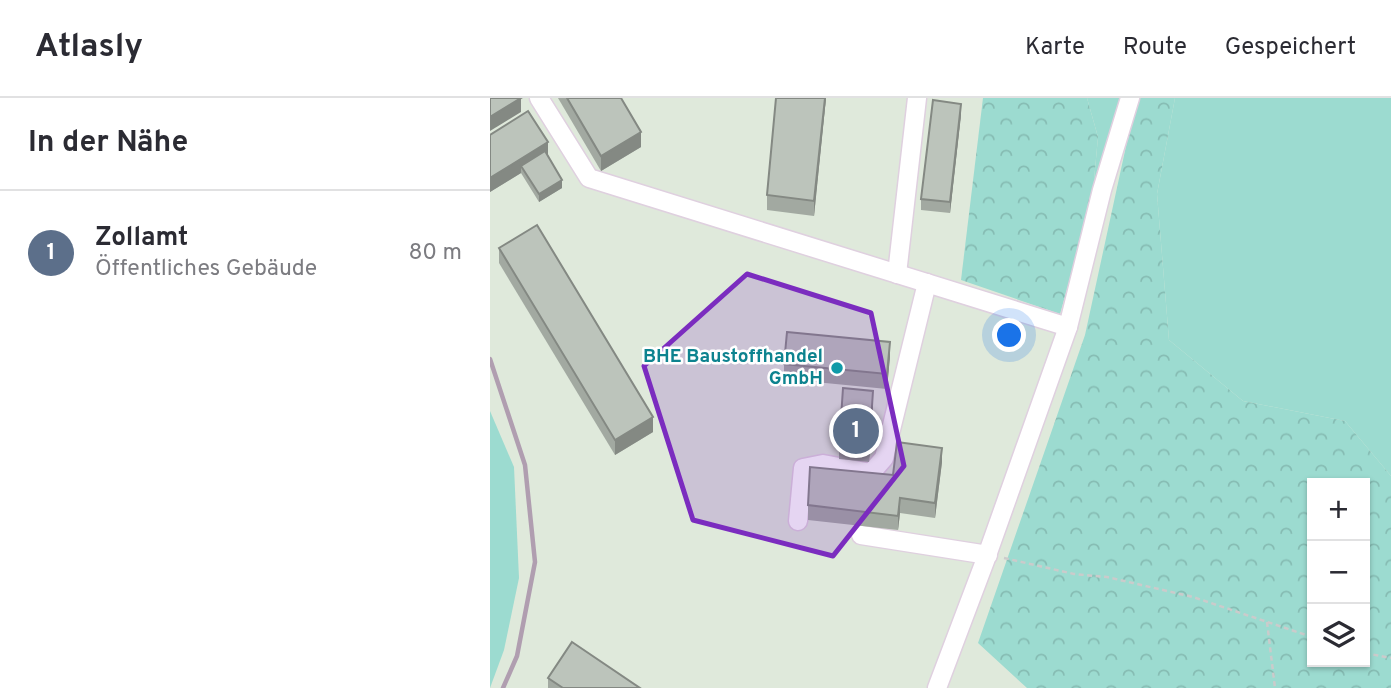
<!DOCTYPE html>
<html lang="de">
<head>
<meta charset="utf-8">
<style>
	:root { --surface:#fff; --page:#f7f7f7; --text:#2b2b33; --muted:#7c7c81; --line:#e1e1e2; --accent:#e44ae7 }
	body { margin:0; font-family:Overpass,sans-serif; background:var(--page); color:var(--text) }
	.controls { position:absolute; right:21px; bottom:21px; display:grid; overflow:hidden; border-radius:0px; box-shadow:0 2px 5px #0004 }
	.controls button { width:63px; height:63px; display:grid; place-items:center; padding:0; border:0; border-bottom:2px solid var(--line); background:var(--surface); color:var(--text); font:35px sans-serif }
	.you { position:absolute; left:520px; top:238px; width:24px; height:24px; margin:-18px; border:5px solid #fff; border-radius:50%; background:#1a73e8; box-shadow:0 0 0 10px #1a73e833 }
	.badge { display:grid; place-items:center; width:46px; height:46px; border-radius:50%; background:var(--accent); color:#fff; font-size:23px; font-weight:700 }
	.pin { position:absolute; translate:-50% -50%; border:4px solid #fff; box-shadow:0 2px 7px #0006 }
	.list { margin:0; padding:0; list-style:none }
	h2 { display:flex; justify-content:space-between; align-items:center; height:91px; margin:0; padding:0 28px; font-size:30px }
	h2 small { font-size:23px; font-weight:400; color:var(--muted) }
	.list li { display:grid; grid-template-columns:46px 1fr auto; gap:21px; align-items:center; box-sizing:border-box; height:126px; padding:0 28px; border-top:2px solid var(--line) }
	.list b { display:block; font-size:26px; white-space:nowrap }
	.list p { margin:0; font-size:23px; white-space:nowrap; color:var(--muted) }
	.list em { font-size:23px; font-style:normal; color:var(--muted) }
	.icon { flex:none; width:38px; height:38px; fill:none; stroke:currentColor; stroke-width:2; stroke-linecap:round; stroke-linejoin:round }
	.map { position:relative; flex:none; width:901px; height:590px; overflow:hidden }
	header { display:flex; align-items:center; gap:42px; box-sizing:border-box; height:98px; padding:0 35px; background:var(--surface); border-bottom:2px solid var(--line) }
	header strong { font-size:33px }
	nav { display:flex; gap:38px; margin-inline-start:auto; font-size:24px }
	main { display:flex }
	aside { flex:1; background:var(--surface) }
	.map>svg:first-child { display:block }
	.grass { fill:#9cdbd0 }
	.forest { fill:url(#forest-crowns); fill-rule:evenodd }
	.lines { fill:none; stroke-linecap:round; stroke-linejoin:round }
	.minor-casing { stroke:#dfd0df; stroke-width:21 }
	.path { stroke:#cbcbcb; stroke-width:2.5; stroke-dasharray:5 3.5; stroke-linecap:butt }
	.minor { stroke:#fff; stroke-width:18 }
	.rail { stroke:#b09eb0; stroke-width:4.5 }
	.wall { fill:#a2a9a1 }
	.shaded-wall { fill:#848983 }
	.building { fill:#bcc4bb; stroke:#848983; stroke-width:2 }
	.marked { fill:#7b2cbf; fill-opacity:0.2; stroke:#7b2cbf; stroke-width:5; stroke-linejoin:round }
	.culture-dot { fill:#0f9aa8; stroke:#fff; stroke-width:2.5 }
	.labels { text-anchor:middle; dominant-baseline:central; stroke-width:5; stroke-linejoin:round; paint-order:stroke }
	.culture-label { font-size:19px; font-weight:bold; fill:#0d838f; stroke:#fff; text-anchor:end }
</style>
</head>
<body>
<header>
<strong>Atlasly</strong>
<nav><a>Karte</a><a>Route</a><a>Gespeichert</a></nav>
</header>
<main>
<aside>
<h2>In der Nähe<small></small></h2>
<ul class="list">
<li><span class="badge" style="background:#5c6f8a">1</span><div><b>Zollamt</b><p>Öffentliches Gebäude</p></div><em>80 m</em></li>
</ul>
</aside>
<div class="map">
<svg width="901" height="590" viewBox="0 0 901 590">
	<defs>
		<pattern id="forest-crowns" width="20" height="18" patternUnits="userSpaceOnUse" patternTransform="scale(1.75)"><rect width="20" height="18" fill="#9cdbd0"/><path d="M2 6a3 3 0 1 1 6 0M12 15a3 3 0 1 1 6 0" fill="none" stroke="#86bcb3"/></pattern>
	</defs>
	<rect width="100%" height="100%" fill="#dfe9db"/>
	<!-- grass -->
	<g class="grass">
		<path d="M597,0H632L602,104L608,39Z"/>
		<path d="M685,0H901V378L855,323L753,303L679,242L667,96Z"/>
		<path d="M0,313L24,369L29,480L14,552L0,590Z"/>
	</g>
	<!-- forest -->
	<g class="forest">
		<path d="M493,0H597L608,39L602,104L570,216L471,182Z"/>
		<path d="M642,0H685L667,96L679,242L753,303L855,323L901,378V590H537L488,545L595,237L643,16ZM822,385H875V564H822Z"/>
	</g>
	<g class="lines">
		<!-- minor casing -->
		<g class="minor-casing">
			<g id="minor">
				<path d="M49,0L99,80L578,229"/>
				<path d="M407,176L427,0"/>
				<path d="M308,423L313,370L333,366L381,375L394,360L437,185"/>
				<path d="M371,437L498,457"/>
				<path d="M447,590L495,463L578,229L612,92L640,0"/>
			</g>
		</g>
		<!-- path -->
		<g class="path">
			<path d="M514,460L584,476L617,479L703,499L822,539"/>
			<path d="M777,524L785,590"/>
			<path d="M875,555L901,560"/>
		</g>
		<!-- minor -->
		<use href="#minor" class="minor"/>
		<!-- rail -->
		<path class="rail" d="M0,261L35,367L45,464L27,558L13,590"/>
	</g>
	<!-- wall -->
	<g class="wall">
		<path d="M68,0H131L151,49L111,73Z"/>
		<path d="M336,0L324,118L277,112V97Z"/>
		<path d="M471,17L460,115L431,112V101Z"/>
		<path d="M0,37L58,58L72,90L49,104L31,75L0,94Z"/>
		<path d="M9,150L163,334L125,357L9,165Z"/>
		<path d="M400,258L397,291L294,281V266Z"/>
		<path d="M383,304L379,364L349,361V350Z"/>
		<path d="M452,364L445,420L410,415L408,432L318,422V407L403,377Z"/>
		<path d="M58,580L150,590H58Z"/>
	</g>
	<!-- shaded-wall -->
	<g class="shaded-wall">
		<path d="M31,0V14L0,33V19Z"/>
		<path d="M335,0H336L324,118V103Z"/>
		<path d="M471,6V17L460,115V104Z"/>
		<path d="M151,34V49L111,73V58Z"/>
		<path d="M58,44V59L31,68V75L0,94V80Z"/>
		<path d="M72,82V90L49,104V96Z"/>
		<path d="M400,244V258L397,291V276Z"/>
		<path d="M383,293V304L379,364V353Z"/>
		<path d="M163,319V334L125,357V342Z"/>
		<path d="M452,350V364L445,420V405Z"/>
		<path d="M410,400V415L408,432V418Z"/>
	</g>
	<!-- building -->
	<g class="building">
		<path d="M0,0H31L0,19Z"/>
		<path d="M77,0H131L151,34L111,58Z"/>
		<path d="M286,0H335L324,103L277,97Z"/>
		<path d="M443,2L471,6L460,104L431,101Z"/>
		<path d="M38,13L58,44L0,80V37Z"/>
		<path d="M55,53L72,82L49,96L31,68Z"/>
		<path d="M47,127L163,319L125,342L9,150Z"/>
		<path d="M297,234L400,244L397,276L294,266Z"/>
		<path d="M353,290L383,293L379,353L349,350Z"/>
		<path d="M407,344L452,350L445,405L410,400L408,418L318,407L320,369L403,377Z"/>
		<path d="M82,544L150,590H73L58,580Z"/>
	</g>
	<!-- marked area -->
	<path class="marked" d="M257,176L381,215L414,368L343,458L203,422L154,268Z"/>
	<!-- markers -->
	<circle class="culture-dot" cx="347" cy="270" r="7"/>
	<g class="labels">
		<!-- culture labels -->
		<g class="culture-label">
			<text x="333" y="259">BHE Baustoffhandel<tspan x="333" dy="22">GmbH</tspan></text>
		</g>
	</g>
</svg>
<div class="controls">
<button>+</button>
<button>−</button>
<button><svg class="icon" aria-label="layers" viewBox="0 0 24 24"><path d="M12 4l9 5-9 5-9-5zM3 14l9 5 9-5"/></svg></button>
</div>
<div class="you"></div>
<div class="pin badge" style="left:366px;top:333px;background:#5c6f8a">1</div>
</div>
</main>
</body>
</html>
